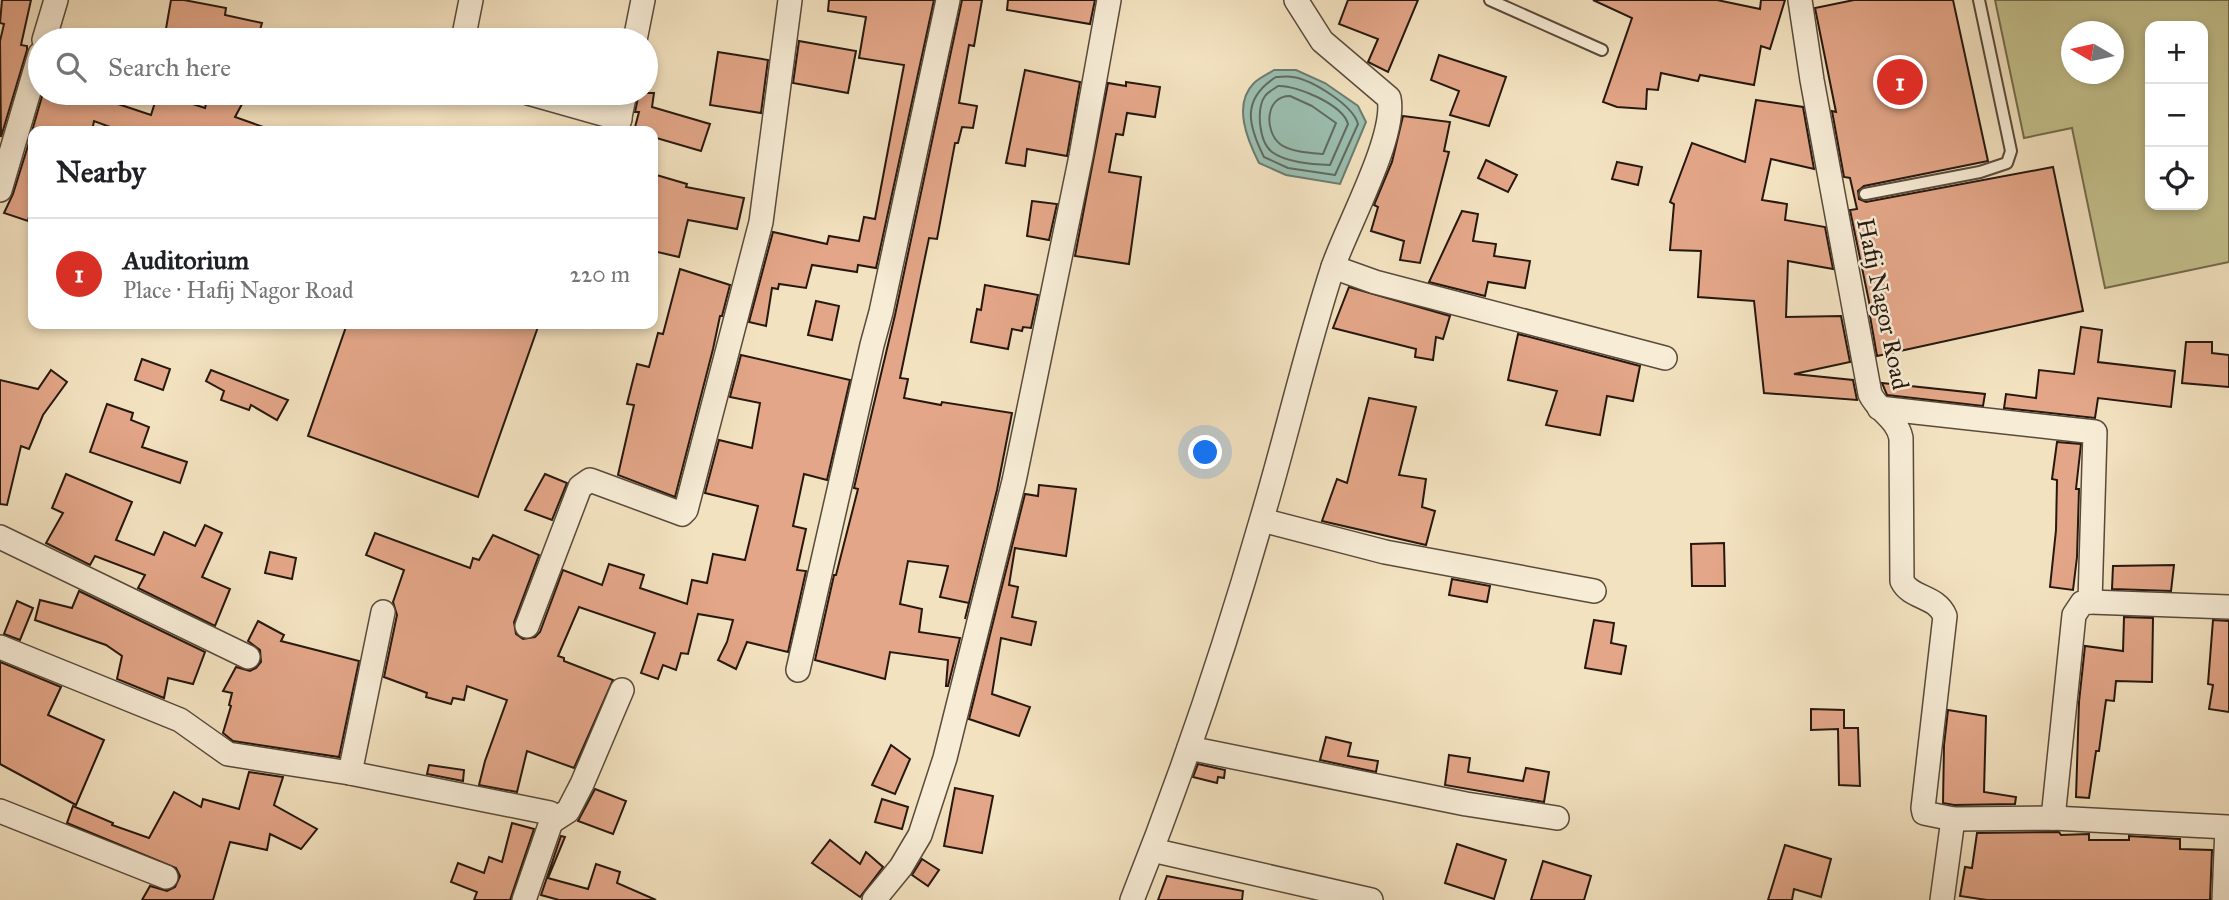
<!DOCTYPE html>
<html lang="en">
<head>
<meta charset="utf-8">
<style>
	:root { --surface:#fff; --page:#f6f6f6; --text:#202124; --muted:#757577; --line:#e0e0e0; --accent:#d93025 }
	body { margin:0; font-family:"IM FELL Great Primer",serif; background:var(--page); color:var(--text) }
	.controls { position:absolute; right:21px; top:21px; display:grid; overflow:hidden; border-radius:14px; box-shadow:0 4px 10px #0003 }
	.controls button { width:63px; height:63px; display:grid; place-items:center; padding:0; border:0; border-bottom:2px solid var(--line); background:var(--surface); color:var(--text); font:35px sans-serif }
	.compass { position:absolute; left:2061px; top:21px; width:63px; height:63px; border-radius:50%; background:var(--surface); box-shadow:0 4px 10px #0003; rotate:279deg }
	.you { position:absolute; left:1206px; top:453px; width:24px; height:24px; margin:-18px; border:5px solid #fff; border-radius:50%; background:#1a73e8; box-shadow:0 0 0 10px #1a73e833 }
	.badge { display:grid; place-items:center; width:46px; height:46px; border-radius:50%; background:var(--accent); color:#fff; font-size:23px; font-weight:700 }
	.pin { position:absolute; translate:-50% -50%; border:4px solid #fff; box-shadow:0 2px 7px #0006 }
	.list { margin:0; padding:0; list-style:none }
	h2 { display:flex; justify-content:space-between; align-items:center; height:91px; margin:0; padding:0 28px; font-size:30px }
	h2 small { font-size:23px; font-weight:400; color:var(--muted) }
	.list li { display:grid; grid-template-columns:46px 1fr auto; gap:21px; align-items:center; box-sizing:border-box; height:112px; padding:0 28px; border-top:2px solid var(--line) }
	.list b { display:block; font-size:26px; white-space:nowrap }
	.list p { margin:0; font-size:23px; white-space:nowrap; color:var(--muted) }
	.list em { font-size:23px; font-style:normal; color:var(--muted) }
	.icon { flex:none; width:38px; height:38px; fill:none; stroke:currentColor; stroke-width:2; stroke-linecap:round; stroke-linejoin:round }
	.map { position:relative; flex:none; width:2229px; height:900px; overflow:hidden }
	.search { position:absolute; background:var(--surface); box-shadow:0 4px 10px #0003; left:28px; top:28px; width:630px; height:77px; display:flex; align-items:center; gap:18px; box-sizing:border-box; padding:0 24px; border-radius:38px; color:var(--muted); font-size:26px }
	.panel { position:absolute; background:var(--surface); box-shadow:0 4px 10px #0003; left:28px; top:126px; width:630px; height:203px; border-radius:14px }
	.map>svg:first-child { display:block }
	.green { fill:#c3c18d; stroke:#746c4e; stroke-width:2; fill-rule:evenodd }
	.water { fill:#9bbeb0; stroke:#6c7c70; stroke-width:2 }
	.lines { fill:none; stroke-linecap:round; stroke-linejoin:round }
	.shore { stroke:#606b60; stroke-width:2 }
	.building { fill:#e3a688; stroke:#26180f; stroke-width:2 }
	.service-casing { stroke:#594a3b; stroke-width:14 }
	.minor-casing { stroke:#594a3b; stroke-width:26 }
	.service { stroke:#f7ecd6; stroke-width:10 }
	.minor { stroke:#f7ecd6; stroke-width:23 }
	.labels { text-anchor:middle; dominant-baseline:central; stroke-width:5; stroke-linejoin:round; paint-order:stroke }
	.street-label { font-size:24px; fill:#26180f; stroke:#f7ecd6 }
</style>
</head>
<body>
<div class="map">
<svg width="2229" height="900" viewBox="0 0 2229 900">
	<rect width="100%" height="100%" fill="#f3e2c0"/>
	<filter id="stains"><feTurbulence type="fractalNoise" baseFrequency=".00286" numOctaves="4"/><feColorMatrix values="0 0 0 0 .2 0 0 0 0 .09 0 0 0 0 .02 0 0 0 .5 -.17"/></filter>
	<radialGradient id="worn" r=".72"><stop offset=".6" stop-color="#630" stop-opacity="0"/><stop offset="1" stop-color="#630" stop-opacity=".3"/></radialGradient>
	<!-- green -->
	<path class="green" d="M1995,0H2229V262L2105,288L2072,128L2024,138ZM2150,26H2203V205H2150ZM2072,32H2114V74H2072Z"/>
	<!-- water -->
	<path class="water" d="M1274,70H1296L1325,83L1358,106L1366,122L1340,184L1286,175L1259,163C1248,141 1232,105 1254,83C1259,78 1268,74 1274,70Z"/>
	<g class="lines">
		<!-- shore -->
		<g class="shore">
			<path d="M1276,77C1281,77 1288,76 1293,77C1312,80 1353,105 1358,124L1335,175L1288,168L1264,157C1248,125 1241,99 1276,77Z"/>
			<path d="M1278,86C1297,85 1343,105 1348,124L1330,165C1314,165 1285,162 1272,152C1259,142 1256,109 1265,96C1268,92 1274,89 1278,86Z"/>
			<path d="M1290,96L1312,106L1336,123L1323,154C1311,153 1290,152 1280,144C1264,131 1265,96 1290,96Z"/>
		</g>
	</g>
	<!-- building -->
	<g class="building">
		<path d="M2,0H31L21,45L27,46V50L1,137L0,41L4,24L0,23Z"/>
		<path d="M171,0H184L226,8L225,15L262,23L257,40H164Z"/>
		<path d="M829,0H934L876,268L858,265L857,272L812,265L806,288L779,284L778,289L772,288L766,326L749,322L773,232L827,244L829,236L859,241L864,217L875,219L904,65L859,58L866,17L828,11Z"/>
		<path d="M962,0H982L974,46L969,45L959,103L977,106L973,128L962,127L958,143H955L937,239L929,238L900,378L908,379L904,398L941,405L942,402L1012,413L997,490L965,619L969,603L940,597L948,566L908,561L900,604L922,609L919,632L960,638L948,686H946L948,660L890,652L885,679L815,660L834,575H836L858,489L854,488L895,315Z"/>
		<path d="M1008,0H1095L1090,24L1007,10Z"/>
		<path d="M1348,0H1418L1388,72L1368,62L1378,39L1339,24Z"/>
		<path d="M1593,0H1717L1760,9L1761,0H1785L1770,49L1761,46L1754,85L1700,75L1698,81L1661,73L1658,90L1647,89L1646,109L1617,107L1603,102L1632,18Z"/>
		<path d="M1854,0H1953L1988,161L1864,186L1858,191L1859,199L1866,202L2053,167L2083,311L1877,356L1870,316H1872L1850,210L1857,209L1850,178L1844,177L1832,111L1836,112L1815,8Z"/>
		<path d="M799,41L856,51L848,93L793,83Z"/>
		<path d="M718,52L768,60L761,113L710,105Z"/>
		<path d="M1439,55L1506,77L1489,126L1450,115L1459,91L1431,80Z"/>
		<path d="M1025,70L1080,82L1067,156L1027,149L1025,166L1006,163Z"/>
		<path d="M1126,82L1160,87L1155,117L1127,113L1123,135L1116,134L1109,172L1141,177L1129,264L1075,256L1108,83L1126,86Z"/>
		<path d="M43,93H98L97,97L151,115L158,93L205,108L209,93H248L235,117L269,129V131H121L94,121L92,131H32Z"/>
		<path d="M639,93H654L652,107L710,124L701,151L653,137V131H634L639,112H635Z"/>
		<path d="M1756,100L1803,107L1814,169L1771,159L1762,200L1787,204L1785,220L1825,227L1833,269L1788,261L1786,317L1841,316L1850,362L1794,374L1853,380L1857,400L1764,393L1754,301L1698,297L1701,251L1670,250L1674,204L1670,202L1692,143L1745,162Z"/>
		<path d="M1403,116L1450,122L1444,151L1449,152L1420,263L1400,260L1404,241L1371,231L1378,207L1374,205L1392,162Z"/>
		<path d="M31,136H33V199L28,221L4,213L13,194Z"/>
		<path d="M1486,160L1517,175L1508,192L1478,178Z"/>
		<path d="M1617,162L1642,167L1638,185L1612,179Z"/>
		<path d="M653,174L687,184L686,187L744,198L737,229L688,220L679,257L653,251Z"/>
		<path d="M1032,201L1057,204L1049,240L1027,236Z"/>
		<path d="M1462,211L1478,214L1473,241L1496,244L1494,256L1530,261L1525,288L1488,282L1485,296L1429,282Z"/>
		<path d="M680,269L730,285L722,316H720L713,349L675,497L618,475L634,405L627,404L637,364L649,367L658,333L663,334Z"/>
		<path d="M985,285L1038,295L1031,328L1023,327L1022,331L1012,329L1008,349L971,342L977,309L981,310Z"/>
		<path d="M1349,287L1450,316L1443,339L1436,337L1433,360L1415,357L1416,349L1333,328Z"/>
		<path d="M816,301L839,306L832,340L808,335Z"/>
		<path d="M347,324H539L478,497L308,436Z"/>
		<path d="M2081,327L2102,330L2098,362L2175,371L2171,407L2098,398L2095,418L2004,408L2006,394L2036,398L2039,370L2074,374Z"/>
		<path d="M1518,334L1640,366L1633,401L1607,396L1600,435L1546,425L1557,391L1508,380Z"/>
		<path d="M2186,342H2212V353L2229,355V387L2182,383Z"/>
		<path d="M741,355L850,380L827,480L804,474L793,526L806,529L797,570L806,571L788,652L747,642L736,669L718,660L727,642L733,620L698,614L688,654L681,653L676,670L663,665L658,679L641,673L655,633L579,607L558,656L564,658V661L613,680L574,768L527,751L517,792L479,785L485,761L507,700L467,686L464,700L453,698L451,704L426,697L427,693L384,677L397,615L393,602L404,570L366,555L375,533L470,568L473,558L479,560L493,535L539,555L514,622L516,634L523,639L535,637L540,632L563,570L602,585L609,564L644,575L640,588L687,604L692,580L707,583L713,554L745,560L758,506L705,493L719,440L752,448L760,403L730,397Z"/>
		<path d="M142,359L170,369L163,390L135,380Z"/>
		<path d="M51,370L67,382L43,415L29,449L21,446L7,505L0,504V380L38,389Z"/>
		<path d="M211,370L288,400L277,420L251,405L249,410L221,400L224,391L206,381Z"/>
		<path d="M1882,383L1985,394L1983,406L1887,395Z"/>
		<path d="M1369,398L1416,407L1399,475L1426,479L1422,507L1435,511L1426,545L1322,521L1337,479L1347,483Z"/>
		<path d="M107,404L133,413L131,420L149,427L142,447L187,462L180,483L90,452Z"/>
		<path d="M2057,442L2081,444L2076,489H2079L2077,557L2073,590L2050,587L2056,530L2057,480L2052,479Z"/>
		<path d="M66,474L132,502L116,540L154,555L164,532L195,546L205,525L222,533L202,577L230,589L215,626L138,588L145,575L95,556L90,565L46,543L63,513L52,508Z"/>
		<path d="M545,474L567,483L552,520L525,510Z"/>
		<path d="M1039,485L1076,489L1066,556L1015,548L1009,585L1018,587L1012,617L1036,622L1031,645L1001,638L992,694L1030,707L1019,736L969,719L1025,494L1038,496Z"/>
		<path d="M1724,543L1725,586H1692L1691,544Z"/>
		<path d="M270,552L296,558L292,579L265,573Z"/>
		<path d="M2174,565L2171,591L2112,589L2113,566Z"/>
		<path d="M1452,579L1490,586L1487,602L1449,595Z"/>
		<path d="M79,591L205,652L193,684L168,678L164,698L117,679L122,656L106,645L35,620L40,600L72,608Z"/>
		<path d="M17,601L33,608L20,640L4,634Z"/>
		<path d="M2124,617L2153,618L2152,682L2116,681L2114,701L2106,700L2099,751H2096L2089,798L2076,797L2079,702L2085,646L2123,651Z"/>
		<path d="M1594,620L1614,623L1611,643L1626,646L1621,674L1585,668Z"/>
		<path d="M2213,620L2229,621V712L2209,709L2213,685L2208,684Z"/>
		<path d="M258,621L284,635L281,641L359,661L339,757L233,741L223,733L231,706L229,705L232,693L223,691L236,667L250,671L256,668L261,662L260,650L248,641Z"/>
		<path d="M0,662L61,687L48,715L104,740L76,805L0,764Z"/>
		<path d="M1811,709L1844,710V728H1858L1860,786L1839,785L1838,729L1811,730Z"/>
		<path d="M1948,710L1986,716L1984,792L2016,797L2015,804L1954,805L1943,803L1944,745Z"/>
		<path d="M1326,737L1351,743L1348,756L1378,761L1376,772L1320,760Z"/>
		<path d="M891,745L910,759L895,794L872,785Z"/>
		<path d="M1449,755L1470,758L1468,772L1523,781L1526,768L1549,772L1544,802L1445,785Z"/>
		<path d="M1198,764L1225,770L1224,778L1218,777L1217,783L1193,777Z"/>
		<path d="M429,765L464,770L463,781L427,774Z"/>
		<path d="M249,772L283,777L274,805L317,829L301,849L270,834L267,850L230,842L213,900H142L150,886L167,891L175,887L180,876L176,868L67,823L73,806L113,823L112,825L149,838L174,792L201,807L203,799L239,809Z"/>
		<path d="M955,788L993,796L982,853L944,846Z"/>
		<path d="M595,789L626,801L613,834L578,821Z"/>
		<path d="M882,799L908,807L902,829L875,822Z"/>
		<path d="M512,823L534,829L510,900H474L477,892L451,882L458,863L484,873L489,857L502,862Z"/>
		<path d="M2059,832L2061,835L2089,834V840H2129V836L2180,839V849L2212,850L2210,900H1987L1960,896L1965,867L1972,868L1977,833Z"/>
		<path d="M561,836L565,837L548,878L588,889L596,864L620,872L617,883L656,900H559L541,895Z"/>
		<path d="M830,840L860,864L866,852L883,867L860,897L812,863Z"/>
		<path d="M1457,844L1506,860L1494,899L1445,883Z"/>
		<path d="M1785,845L1831,859L1821,897L1794,889L1792,900H1768Z"/>
		<path d="M922,859L939,870L928,886L912,875Z"/>
		<path d="M1543,861L1591,876L1584,900H1531Z"/>
		<path d="M1167,876L1243,891L1242,900H1158Z"/>
	</g>
	<g class="lines">
		<!-- service casing -->
		<g class="service-casing">
			<g id="service">
				<path d="M1490,0L1602,50"/>
				<path d="M1865,194L1980,172L2007,163L2011,151L1979,0"/>
			</g>
		</g>
		<!-- minor casing -->
		<g class="minor-casing">
			<g id="minor">
				<path d="M1800,0L1812,80L1870,394C1878,411 1897,418 1901,438L1902,581C1911,599 1936,595 1945,616L1923,808L1924,813L1953,819L1942,900"/>
				<path d="M44,40L56,0"/>
				<path d="M463,40L471,0"/>
				<path d="M635,40L643,0"/>
				<path d="M528,93L620,119"/>
				<path d="M617,131L625,93"/>
				<path d="M0,190L40,54"/>
				<path d="M1333,267L1375,282L1665,358"/>
				<path d="M1879,408L2095,432L2090,602L2082,603L2074,615L2053,818"/>
				<path d="M1262,520L1385,552L1594,591"/>
				<path d="M0,537L248,657"/>
				<path d="M2090,602L2229,607"/>
				<path d="M527,626L580,487L590,480L682,514L686,510L761,222L790,0"/>
				<path d="M0,647L180,720L228,754L350,773L550,813L551,822L524,900"/>
				<path d="M798,670L872,345L881,312L948,0"/>
				<path d="M1189,748L1466,804L1557,818"/>
				<path d="M350,773L383,612"/>
				<path d="M0,811L166,877"/>
				<path d="M1953,819L2053,818L2227,827L2224,900"/>
				<path d="M551,822L568,811L582,784L622,690"/>
				<path d="M1152,850L1371,900"/>
				<path d="M874,900L901,867L920,835L945,758L1014,481L1081,156L1109,0"/>
				<path d="M1132,900C1182,775 1225,647 1262,518C1287,435 1306,349 1333,267C1347,226 1397,136 1389,98L1322,41L1296,0"/>
			</g>
		</g>
		<!-- service -->
		<use href="#service" class="service"/>
		<!-- minor -->
		<use href="#minor" class="minor"/>
	</g>
	<g class="labels">
		<!-- street labels -->
		<g class="street-label">
			<text transform="translate(1883 304) rotate(78)">Hafij Nagor Road</text>
		</g>
	</g>
	<rect width="100%" height="100%" filter="url(#stains)"/>
	<rect width="100%" height="100%" fill="url(#worn)"/>
</svg>
<div class="controls">
<button>+</button>
<button>−</button>
<button><svg class="icon" aria-label="locate" viewBox="0 0 24 24"><circle cx="12" cy="12" r="6"/><path d="M12 2v4M12 18v4M2 12h4M18 12h4"/></svg></button>
</div>
<svg class="compass" viewBox="-18 -18 36 36"><path d="M0-13l5 13h-10z" fill="#e53935"/><path d="M0 13l5-13h-10z" fill="#757577"/></svg>
<div class="you"></div>
<div class="pin badge" style="left:1900px;top:82px">1</div>
<div class="search"><svg class="icon" aria-label="search" viewBox="0 0 24 24"><circle cx="10" cy="10" r="6"/><path d="M15 15l6 6"/></svg>Search here</div>
<section class="panel">
<h2>Nearby<small></small></h2>
<ul class="list">
<li><span class="badge">1</span><div><b>Auditorium</b><p>Place · Hafij Nagor Road</p></div><em>220 m</em></li>
</ul>
</section>
</div>
</body>
</html>
